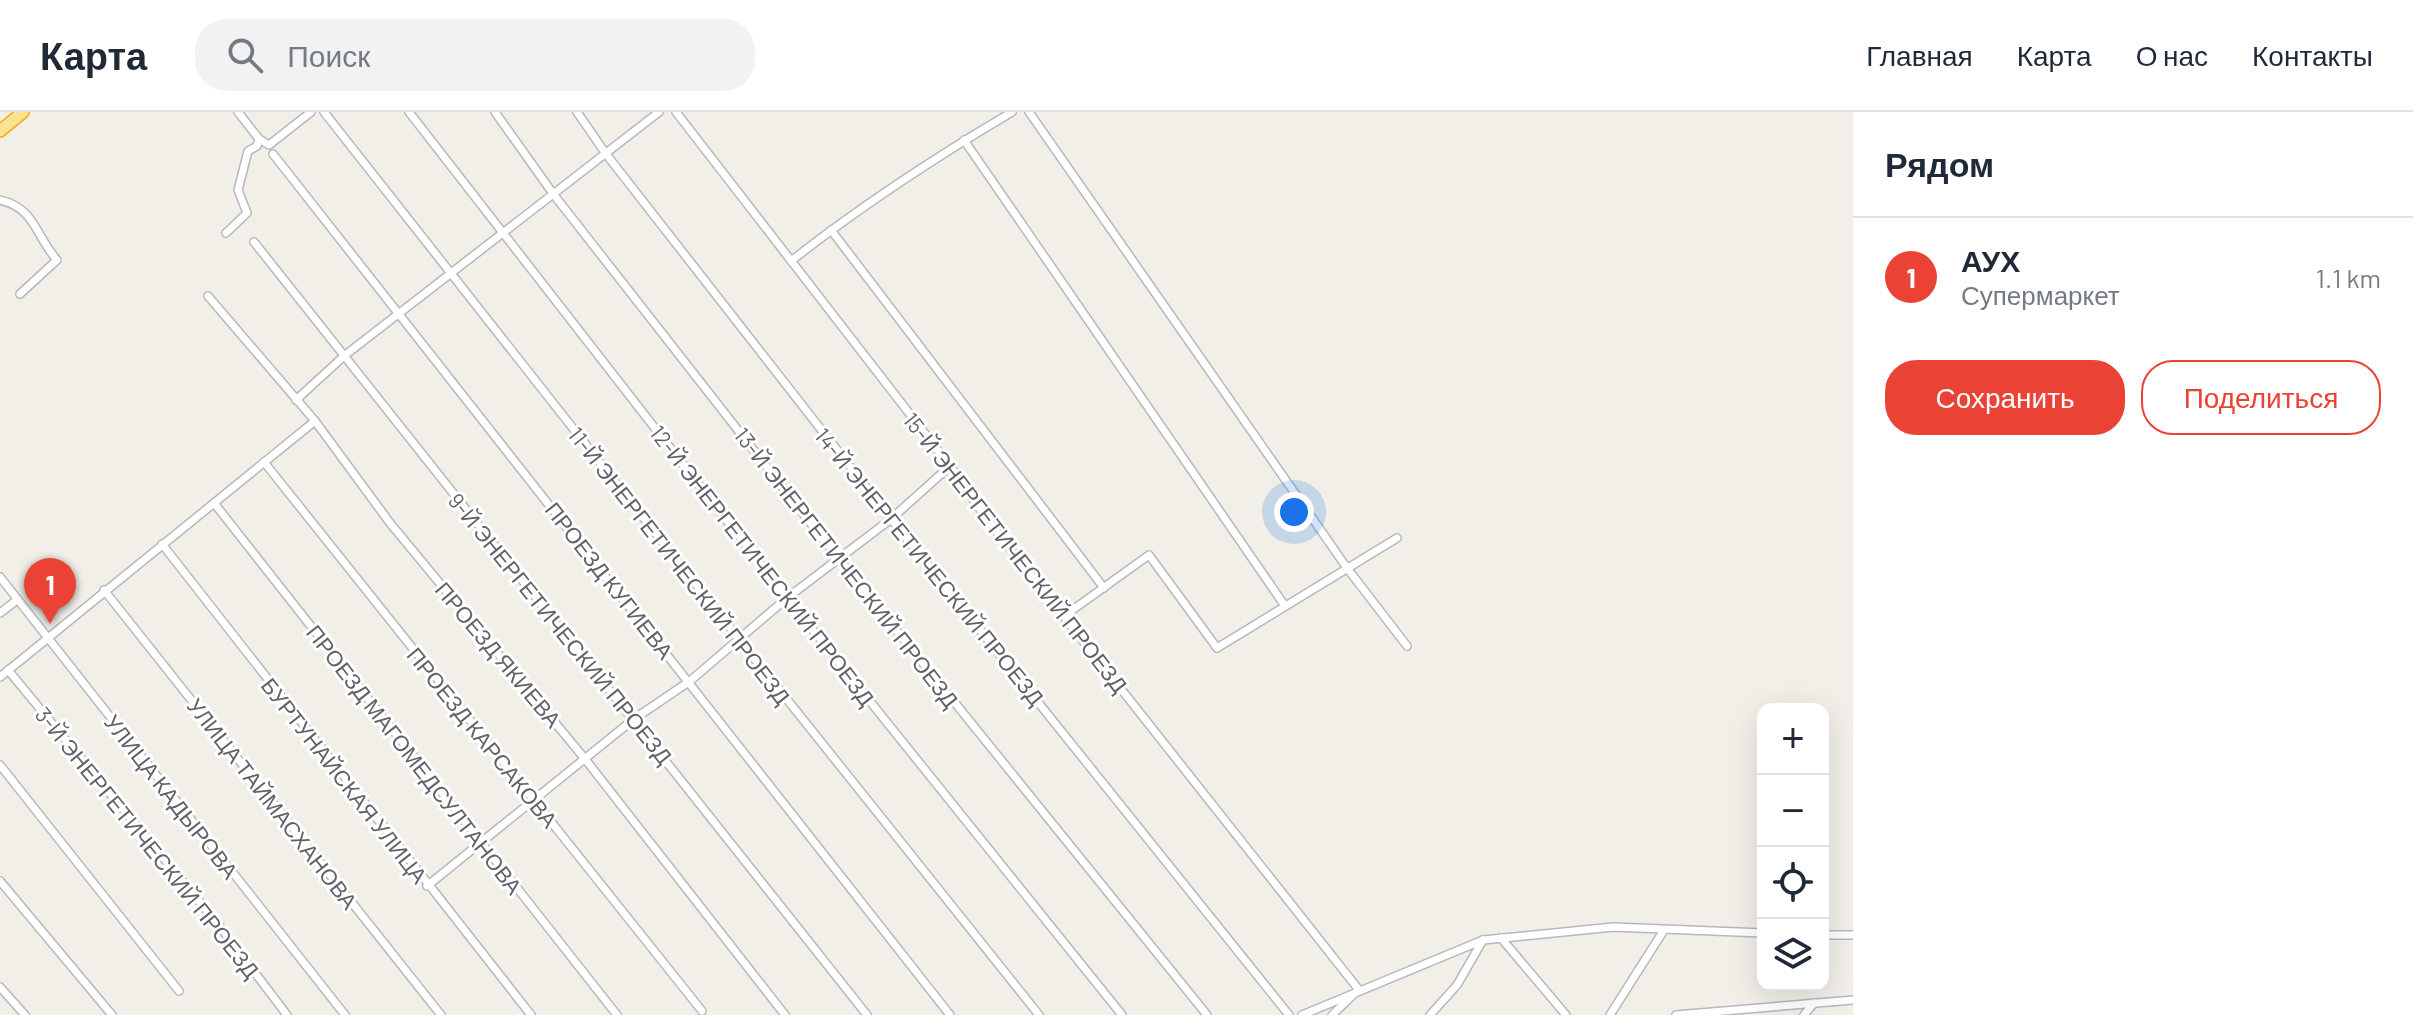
<!DOCTYPE html>
<html lang="ru">
<head>
<meta charset="utf-8">
<style>
	:root { --surface:#fff; --page:#f2f2f3; --text:#1f2937; --muted:#747a83; --line:#e0e1e3; --accent:#ea4335 }
	body { margin:0; font-family:Barlow,sans-serif; background:var(--page); color:var(--text) }
	.controls { position:absolute; right:24px; bottom:24px; display:grid; overflow:hidden; border-radius:16px; box-shadow:0 8px 32px #0002 }
	.controls button { width:72px; height:72px; display:grid; place-items:center; padding:0; border:0; border-bottom:2px solid var(--line); background:var(--surface); color:var(--text); font:40px sans-serif }
	.you { position:absolute; left:1294px; top:400px; width:28px; height:28px; margin:-20px; border:6px solid #fff; border-radius:50%; background:#1a73e8; box-shadow:0 0 0 12px #1a73e833 }
	.badge { display:grid; place-items:center; width:52px; height:52px; border-radius:50%; background:var(--accent); color:#fff; font-size:26px; font-weight:700 }
	.pin { position:absolute; translate:-50% -66px; filter:drop-shadow(0 2px 4px #0008) }
	.pin::after { content:''; position:absolute; top:42px; width:28px; height:24px; background:inherit; clip-path:polygon(0 0,100% 0,50% 100%) }
	.list { margin:0; padding:0; list-style:none }
	h2 { display:flex; justify-content:space-between; align-items:center; height:104px; margin:0; padding:0 32px; font-size:34px }
	h2 small { font-size:26px; font-weight:400; color:var(--muted) }
	.list li { display:grid; grid-template-columns:52px 1fr auto; gap:24px; align-items:center; box-sizing:border-box; height:120px; padding:0 32px; border-top:2px solid var(--line) }
	.list b { display:block; font-size:30px; white-space:nowrap }
	.list p { margin:0; font-size:26px; white-space:nowrap; color:var(--muted) }
	.list em { font-size:26px; font-style:normal; color:var(--muted) }
	.actions { display:flex; gap:16px; padding:24px 32px }
	.actions a { flex:1; padding:18px 0; border:2px solid var(--accent); border-radius:32px; text-align:center; font-size:28px; color:var(--accent) }
	.actions .main { background:var(--accent); color:#fff }
	.icon { flex:none; width:44px; height:44px; fill:none; stroke:currentColor; stroke-width:2; stroke-linecap:round; stroke-linejoin:round }
	.map { position:relative; flex:none; width:1853px; height:903px; overflow:hidden }
	header { display:flex; align-items:center; gap:48px; box-sizing:border-box; height:112px; padding:0 40px; background:var(--surface); border-bottom:2px solid var(--line) }
	header strong { font-size:38px }
	nav { display:flex; gap:44px; margin-inline-start:auto; font-size:28px }
	.search { width:560px; height:72px; background:var(--page); display:flex; align-items:center; gap:20px; box-sizing:border-box; padding:0 28px; border-radius:32px; color:var(--muted); font-size:30px }
	main { display:flex }
	aside { flex:1; background:var(--surface) }
	.map>svg:first-child { display:block }
	.lines { fill:none; stroke-linecap:round; stroke-linejoin:round }
	.minor-casing { stroke:#b5b8bc; stroke-width:10 }
	.highway-casing { stroke:#f9ab00; stroke-width:14 }
	.minor { stroke:#fff; stroke-width:7 }
	.highway { stroke:#fde293; stroke-width:11 }
	.labels { text-anchor:middle; dominant-baseline:central; stroke-width:6; stroke-linejoin:round; paint-order:stroke }
	.street-label { font-size:22px; fill:#5f6368; stroke:#fff }
</style>
</head>
<body>
<header>
<strong>Карта</strong>
<div class="search"><svg class="icon" aria-label="search" viewBox="0 0 24 24"><circle cx="10" cy="10" r="6"/><path d="M15 15l6 6"/></svg>Поиск</div>
<nav><a>Главная</a><a>Карта</a><a>О нас</a><a>Контакты</a></nav>
</header>
<main>
<div class="map">
<svg width="1853" height="903" viewBox="0 0 1853 903">
	<rect width="100%" height="100%" fill="#f1efe8"/>
	<g class="lines">
		<!-- minor casing -->
		<g class="minor-casing">
			<g id="minor">
				<path d="M238,0L259,27L269,33L311,0"/>
				<path d="M324,0L738,526L1039,903"/>
				<path d="M409,0L787,486L1122,903"/>
				<path d="M495,0L554,83L838,446L1207,903"/>
				<path d="M577,0L606,42L891,407L1289,903"/>
				<path d="M676,0L950,354L989,410L1359,878"/>
				<path d="M1029,0L1347,456L1407,534"/>
				<path d="M964,28L1285,494"/>
				<path d="M273,42L950,903"/>
				<path d="M0,88C35,96 35,123 57,148L20,182"/>
				<path d="M831,118L1104,476"/>
				<path d="M226,121L247,101L238,78L248,39L257,34L259,27"/>
				<path d="M254,130L867,903"/>
				<path d="M791,149C861,94 936,45 1012,0"/>
				<path d="M208,184L315,309L390,411L585,647L785,903"/>
				<path d="M296,288L344,244L659,0"/>
				<path d="M264,350L702,899"/>
				<path d="M214,391L617,903"/>
				<path d="M162,432L531,903"/>
				<path d="M0,465L345,903"/>
				<path d="M104,478L441,903"/>
				<path d="M0,501L17,488"/>
				<path d="M1064,504L1149,443L1217,536L1397,426"/>
				<path d="M8,558L218,812L287,903"/>
				<path d="M0,565L315,309"/>
				<path d="M0,653L179,879"/>
				<path d="M0,769L112,903"/>
				<path d="M427,774L634,607L690,569L787,486L891,407L950,354"/>
				<path d="M1823,823H1853"/>
				<path d="M1501,826L1566,903"/>
				<path d="M0,875L25,903"/>
				<path d="M1302,903L1483,828L1613,815L1763,821"/>
				<path d="M1332,903L1354,882"/>
				<path d="M1430,903L1457,873L1483,828"/>
				<path d="M1610,903L1664,818"/>
				<path d="M1676,903L1853,888"/>
				<path d="M1804,903L1814,891"/>
			</g>
		</g>
		<!-- highway casing -->
		<g class="highway-casing">
			<path id="highway" d="M0,19L23,0"/>
		</g>
		<!-- minor -->
		<use href="#minor" class="minor"/>
		<!-- highway -->
		<use href="#highway" class="highway"/>
	</g>
	<g class="labels">
		<!-- street labels -->
		<g class="street-label">
			<text transform="translate(1016 440) rotate(52)">15-Й ЭНЕРГЕТИЧЕСКИЙ ПРОЕЗД</text>
			<text transform="translate(680 453) rotate(52)">11-Й ЭНЕРГЕТИЧЕСКИЙ ПРОЕЗД</text>
			<text transform="translate(763 453) rotate(52)">12-Й ЭНЕРГЕТИЧЕСКИЙ ПРОЕЗД</text>
			<text transform="translate(930 454) rotate(51)">14-Й ЭНЕРГЕТИЧЕСКИЙ ПРОЕЗД</text>
			<text transform="translate(847 455) rotate(52)">13-Й ЭНЕРГЕТИЧЕСКИЙ ПРОЕЗД</text>
			<text transform="translate(610 468) rotate(52)">ПРОЕЗД КУГИЕВА</text>
			<text transform="translate(561 516) rotate(51)">9-Й ЭНЕРГЕТИЧЕСКИЙ ПРОЕЗД</text>
			<text transform="translate(499 542) rotate(50)">ПРОЕЗД ЯКИЕВА</text>
			<text transform="translate(483 625) rotate(51)">ПРОЕЗД КАРСАКОВА</text>
			<text transform="translate(415 647) rotate(52)">ПРОЕЗД МАГОМЕДСУЛТАНОВА</text>
			<text transform="translate(345 668) rotate(52)">БУРТУНАЙСКАЯ УЛИЦА</text>
			<text transform="translate(172 684) rotate(52)">УЛИЦА КАДЫРОВА</text>
			<text transform="translate(273 691) rotate(52)">УЛИЦА ТАЙМАСХАНОВА</text>
			<text transform="translate(148 730) rotate(51)">3-Й ЭНЕРГЕТИЧЕСКИЙ ПРОЕЗД</text>
		</g>
	</g>
</svg>
<div class="controls">
<button>+</button>
<button>−</button>
<button><svg class="icon" aria-label="locate" viewBox="0 0 24 24"><circle cx="12" cy="12" r="6"/><path d="M12 2v4M12 18v4M2 12h4M18 12h4"/></svg></button>
<button><svg class="icon" aria-label="layers" viewBox="0 0 24 24"><path d="M12 4l9 5-9 5-9-5zM3 14l9 5 9-5"/></svg></button>
</div>
<div class="you"></div>
<div class="pin badge" style="left:50px;top:512px">1</div>
</div>
<aside>
<h2>Рядом<small></small></h2>
<ul class="list">
<li><span class="badge">1</span><div><b>АУХ</b><p>Супермаркет</p></div><em>1.1 km</em></li>
</ul>
<div class="actions"><a class="main">Сохранить</a><a>Поделиться</a></div>
</aside>
</main>
</body>
</html>
